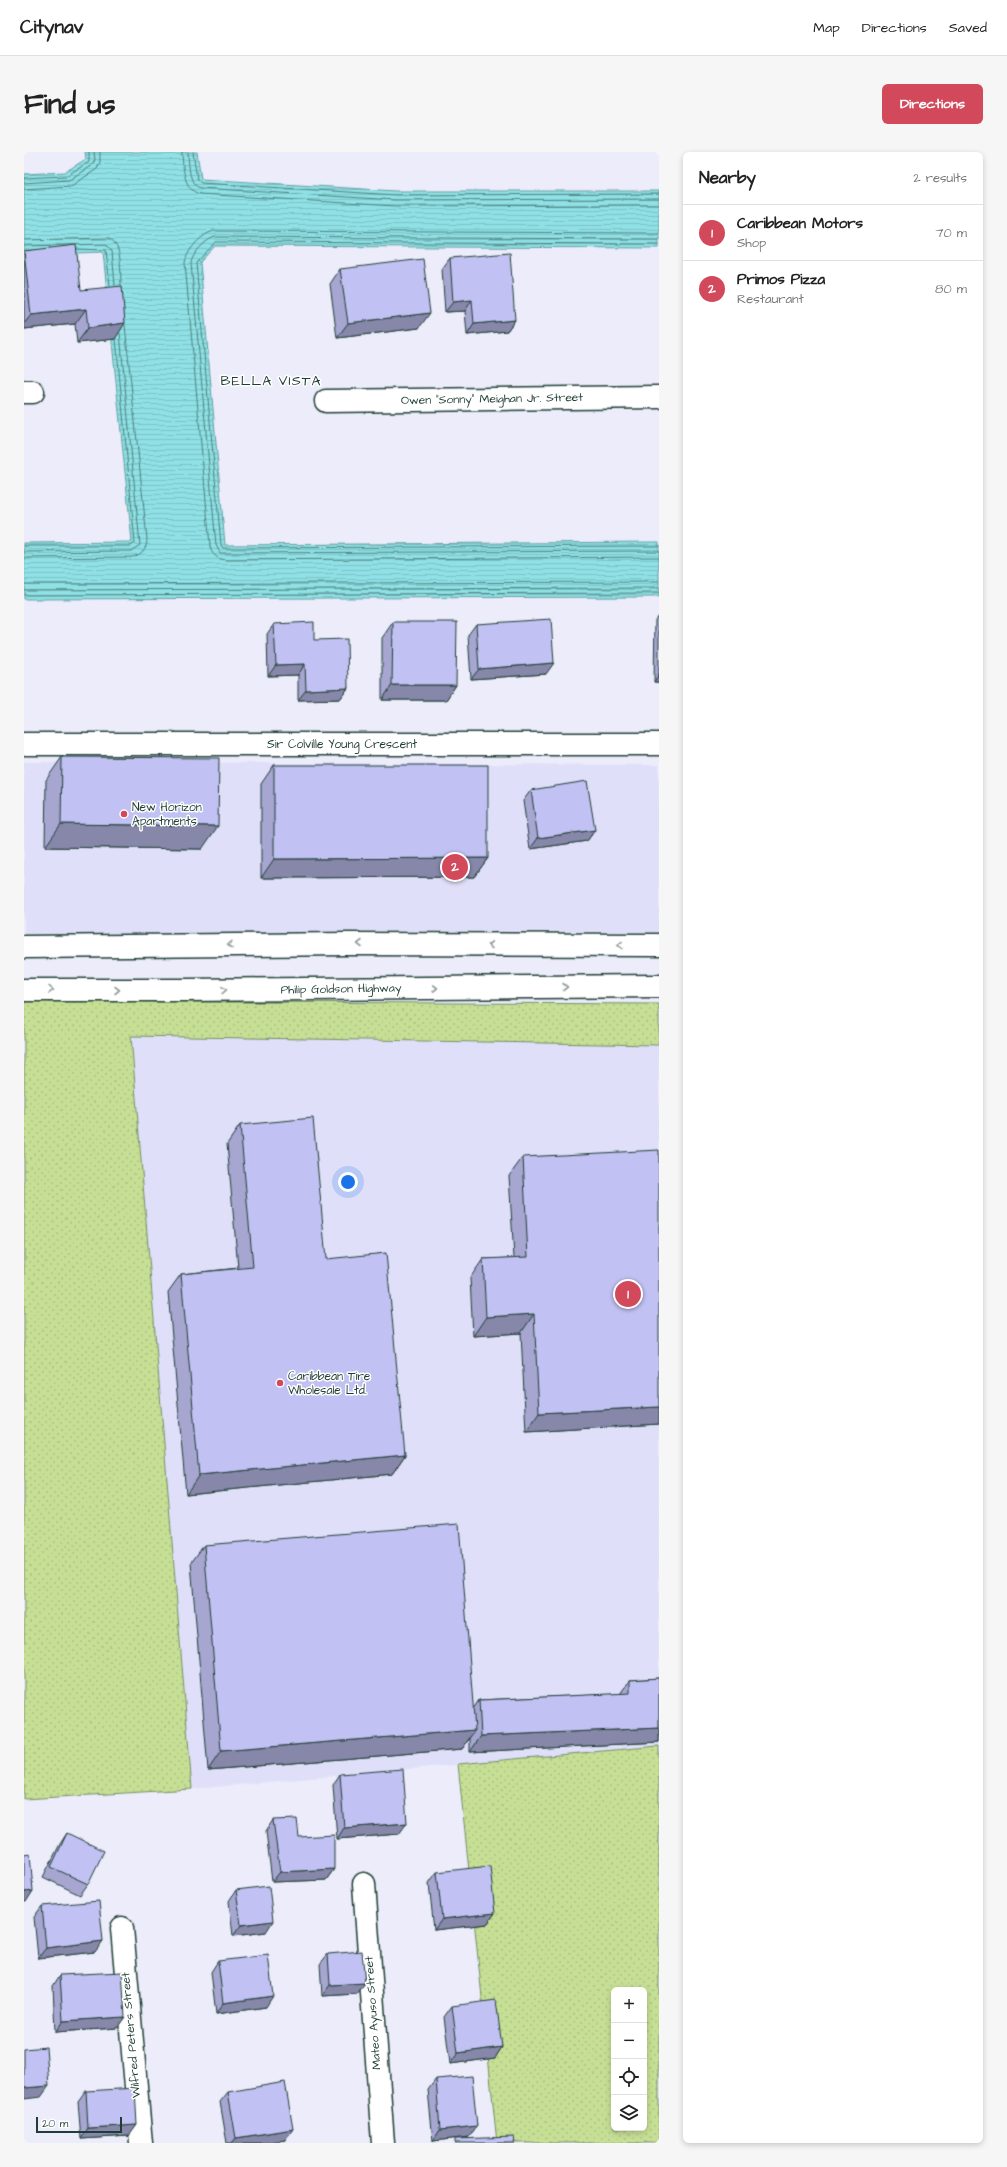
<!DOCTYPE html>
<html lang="en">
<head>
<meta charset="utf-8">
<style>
	:root { --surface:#fff; --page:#f6f6f6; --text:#222; --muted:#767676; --line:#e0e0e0; --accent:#d1495b }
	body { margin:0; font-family:"Architects Daughter",sans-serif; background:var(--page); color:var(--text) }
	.controls { position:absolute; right:12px; bottom:12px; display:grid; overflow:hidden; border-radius:6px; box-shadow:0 2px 6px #0003 }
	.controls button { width:36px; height:36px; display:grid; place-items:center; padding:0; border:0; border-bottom:1px solid var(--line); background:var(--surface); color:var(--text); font:20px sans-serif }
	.scale { position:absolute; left:12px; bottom:10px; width:86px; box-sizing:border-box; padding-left:4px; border:2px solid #1f3d34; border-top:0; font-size:11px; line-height:14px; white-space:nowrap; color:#1f3d34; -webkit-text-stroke:3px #fff; paint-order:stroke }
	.you { position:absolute; left:324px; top:1030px; width:14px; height:14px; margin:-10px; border:3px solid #fff; border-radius:50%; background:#1a73e8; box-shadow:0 0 0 6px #1a73e833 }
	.badge { display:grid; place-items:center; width:26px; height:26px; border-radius:50%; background:var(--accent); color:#fff; font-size:13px; font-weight:700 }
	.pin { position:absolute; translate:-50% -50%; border:2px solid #fff; box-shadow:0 1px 4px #0006 }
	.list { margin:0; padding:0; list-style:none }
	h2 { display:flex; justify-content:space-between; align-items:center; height:52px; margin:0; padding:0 16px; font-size:17px }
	h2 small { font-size:13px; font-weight:400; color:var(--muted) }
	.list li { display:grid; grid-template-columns:26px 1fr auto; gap:12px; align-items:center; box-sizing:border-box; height:56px; padding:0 16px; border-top:1px solid var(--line) }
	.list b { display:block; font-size:15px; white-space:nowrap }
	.list p { margin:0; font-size:13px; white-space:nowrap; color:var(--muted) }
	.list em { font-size:13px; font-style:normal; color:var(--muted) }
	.icon { flex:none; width:22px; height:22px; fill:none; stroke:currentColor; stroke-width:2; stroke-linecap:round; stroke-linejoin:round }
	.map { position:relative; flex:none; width:635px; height:1991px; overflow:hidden; border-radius:6px }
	header { display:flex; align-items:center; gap:24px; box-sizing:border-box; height:56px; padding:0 20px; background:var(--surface); border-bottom:1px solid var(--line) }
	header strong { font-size:19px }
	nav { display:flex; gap:22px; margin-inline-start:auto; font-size:14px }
	.intro { display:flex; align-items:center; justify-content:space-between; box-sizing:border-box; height:96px; padding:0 24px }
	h1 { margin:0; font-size:28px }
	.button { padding:10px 18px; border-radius:6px; background:var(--accent); color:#fff; font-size:14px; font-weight:700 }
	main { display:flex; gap:24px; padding:0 24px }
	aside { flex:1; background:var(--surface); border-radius:6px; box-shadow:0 2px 6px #0003 }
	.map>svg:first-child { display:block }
	.built { fill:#dfdff9 }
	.grass { fill:url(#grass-dots); stroke:#728e64; fill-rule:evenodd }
	.water { fill:url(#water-rules); stroke:#629f9f }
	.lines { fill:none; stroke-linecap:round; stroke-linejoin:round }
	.shore { stroke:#4c7f7b; stroke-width:1 }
	.minor-casing { stroke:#1f3d34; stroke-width:25 }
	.trunk-casing { stroke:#1f3d34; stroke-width:25 }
	.minor { stroke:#fff; stroke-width:22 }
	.trunk { stroke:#fff; stroke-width:22 }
	.wall { fill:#a6a6d1; stroke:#1f3d34 }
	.shaded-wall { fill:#8787aa; stroke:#1f3d34 }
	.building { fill:#c1c1f3; stroke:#1f3d34 }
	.oneway { stroke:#8f9e9a }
	.poi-dot { fill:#d1495b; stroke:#fff; stroke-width:1.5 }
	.labels { text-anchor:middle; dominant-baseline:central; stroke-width:3; stroke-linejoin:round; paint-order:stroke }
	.street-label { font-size:12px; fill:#1f3d34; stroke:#fff }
	.poi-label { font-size:12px; fill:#1f3d34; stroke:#fff; text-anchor:start }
	.quarter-label { font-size:14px; letter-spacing:1px; fill:#1f3d34; stroke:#fff }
</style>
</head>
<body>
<header>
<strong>Citynav</strong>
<nav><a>Map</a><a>Directions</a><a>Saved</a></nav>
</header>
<div class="intro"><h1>Find us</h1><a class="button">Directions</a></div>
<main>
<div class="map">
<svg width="635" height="1991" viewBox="0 0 635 1991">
	<defs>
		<pattern id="grass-dots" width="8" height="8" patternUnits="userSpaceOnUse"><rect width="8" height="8" fill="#c6df95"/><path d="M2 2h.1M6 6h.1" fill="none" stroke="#aac081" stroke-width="1.8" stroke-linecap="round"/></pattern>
		<pattern id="water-rules" width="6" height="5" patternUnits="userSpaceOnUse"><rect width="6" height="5" fill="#8fe1e6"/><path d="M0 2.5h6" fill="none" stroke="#7bc2c6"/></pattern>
	</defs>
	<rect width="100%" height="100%" fill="#ececfb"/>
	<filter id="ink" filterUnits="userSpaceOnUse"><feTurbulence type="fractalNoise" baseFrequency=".025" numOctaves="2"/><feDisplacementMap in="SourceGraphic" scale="8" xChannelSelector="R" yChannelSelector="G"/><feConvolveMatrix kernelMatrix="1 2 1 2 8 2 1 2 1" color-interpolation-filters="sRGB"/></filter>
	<g filter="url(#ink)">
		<!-- built -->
		<g class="built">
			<path d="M0,610L635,613V780L314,779L0,788Z"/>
			<path d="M107,883L635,893V1594L168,1637Z"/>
		</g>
		<!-- grass -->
		<g class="grass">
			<path d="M0,849L635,852V893L107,884L168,1637L0,1647Z"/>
			<path d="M635,1594V1991H473L434,1612ZM590,1838H620V1976H590Z"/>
		</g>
		<!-- water -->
		<path class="water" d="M61,0H173L177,27L372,39H635V96L191,94L176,110L201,393L635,390V445L0,447V391L108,390L79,100L0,103V22L41,20L62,7Z"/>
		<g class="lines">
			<!-- shore -->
			<g class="shore">
				<path d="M158,0C159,15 159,38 176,42L371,54L635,53"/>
				<path d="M164,0C165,11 164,32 176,36L371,48L635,47"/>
				<path d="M169,0L173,27L177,31L372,43L635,42"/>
				<path d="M0,26L42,24L65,10V0"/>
				<path d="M0,31L45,28L68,13L71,8L70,0"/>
				<path d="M0,37L47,34L73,17L76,10V0"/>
				<path d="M635,81L191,79C179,80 162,99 161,111L186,394C187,402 193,407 202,408L635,405"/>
				<path d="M635,87L191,85C182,87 168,102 167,111L192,393L196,401L635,399"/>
				<path d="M0,88L85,86C99,94 96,118 97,133"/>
				<path d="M635,92L192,90L172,111L197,393L199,396L635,394"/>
				<path d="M0,94L82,92L88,99L91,133"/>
				<path d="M53,97L82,98L86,134"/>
				<path d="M0,394H107L111,391L92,187"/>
				<path d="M0,400L107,399L116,393L96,181"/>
				<path d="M0,406L108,405C117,403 123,397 123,387L101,173"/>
				<path d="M0,432L635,430"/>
				<path d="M0,438L635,436"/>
				<path d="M0,443L635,441"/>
			</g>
			<!-- minor casing -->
			<g class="minor-casing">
				<g id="minor">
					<path d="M0,240H9"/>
					<path d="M302,249L635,245"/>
					<path d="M0,592H635"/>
					<path d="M340,1732L359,1991"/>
					<path d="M98,1776L117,1991"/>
				</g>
			</g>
			<!-- trunk casing -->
			<g class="trunk-casing">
				<g id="trunk">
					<path d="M0,795L323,792L635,793"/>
					<path d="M0,838H161L635,834"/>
				</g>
			</g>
			<!-- minor -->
			<use href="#minor" class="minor"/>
			<!-- trunk -->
			<use href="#trunk" class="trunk"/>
		</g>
		<!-- wall -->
		<g class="wall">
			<path d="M0,99L57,138L91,187L53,191L51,172L0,177Z"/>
			<path d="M426,106L491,168L483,179L443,183L441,159L421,160L418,117Z"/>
			<path d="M316,117L395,176L313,186L306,132Z"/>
			<path d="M635,463V530H630L631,468Z"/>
			<path d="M369,470L432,533L422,548H358V486Z"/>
			<path d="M250,472L290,488L324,536L316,547L274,548V523L244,524L243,482Z"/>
			<path d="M452,472L522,522L447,527L444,483Z"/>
			<path d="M38,605L178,697L21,695L22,628Z"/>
			<path d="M250,613L464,706L450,725L237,726V632Z"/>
			<path d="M507,638L571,678L563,689L506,697L499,649Z"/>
			<path d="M216,973L302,1107L381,1303L368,1322L162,1342L144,1140L157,1122L214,1116L203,992Z"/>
			<path d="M499,1005L635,1272L502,1280L497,1181L449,1184L446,1126L459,1107L490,1106L485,1024Z"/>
			<path d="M180,1393L449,1557L455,1548L596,1542L606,1528L635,1526V1590L446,1600V1586L438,1597L184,1618L167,1411Z"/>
			<path d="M316,1622L375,1682L313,1687L309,1633Z"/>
			<path d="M249,1668L275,1685L310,1717L302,1728L248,1730L242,1679Z"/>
			<path d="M43,1681L64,1732L56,1743L19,1725L36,1692Z"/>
			<path d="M413,1720L471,1761L463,1772L410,1778L405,1731Z"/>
			<path d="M212,1738L242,1780L209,1784L205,1749Z"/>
			<path d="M18,1754L71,1800L14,1806L10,1765Z"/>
			<path d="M304,1802L333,1842L298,1844L296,1812Z"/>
			<path d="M194,1809L242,1855L192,1862L187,1820Z"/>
			<path d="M36,1823L93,1876L31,1880L29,1834Z"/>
			<path d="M428,1854L478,1895L471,1906L426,1912L420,1865Z"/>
			<path d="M412,1927L445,1985L409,1989L404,1938Z"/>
			<path d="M62,1939L105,1984L57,1987L54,1950Z"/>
			<path d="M204,1940L261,1988L241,1991H203L196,1950Z"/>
		</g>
		<!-- shaded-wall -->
		<g class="shaded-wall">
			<path d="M448,148L441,159L421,160L429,150Z"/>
			<path d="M62,157L51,172L0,177V172L7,163Z"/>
			<path d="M406,161L395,176L313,186L324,171Z"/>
			<path d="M491,168L483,179L443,183L450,172Z"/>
			<path d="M101,171L91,187L53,191L64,176Z"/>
			<path d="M530,511L522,522L447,527L455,517Z"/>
			<path d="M281,512L274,523L244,524L252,513Z"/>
			<path d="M635,522V530H630Z"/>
			<path d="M368,533H432L422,548H358Z"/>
			<path d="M324,536L316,547L274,548L282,538Z"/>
			<path d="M37,672L194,674L178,697L21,695Z"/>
			<path d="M571,678L563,689L506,697L514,686Z"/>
			<path d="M464,706L450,725L237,726L250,707Z"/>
			<path d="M510,1162L497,1181L449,1184L462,1165Z"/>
			<path d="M635,1255V1272L502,1280L515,1261Z"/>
			<path d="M381,1303L368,1322L162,1342L175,1323Z"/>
			<path d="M635,1576V1590L446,1600L457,1584Z"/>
			<path d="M451,1578L438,1597L184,1618L197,1599Z"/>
			<path d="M383,1671L375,1682L313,1687L320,1676Z"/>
			<path d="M310,1717L302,1728L248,1730L256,1720Z"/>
			<path d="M9,1739L2,1750H0V1740Z"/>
			<path d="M471,1761L463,1772L410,1778L418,1767Z"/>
			<path d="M249,1769L242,1780L209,1784L217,1773Z"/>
			<path d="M79,1789L71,1800L14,1806L22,1796Z"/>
			<path d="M341,1831L333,1842L298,1844L306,1833Z"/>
			<path d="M249,1844L242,1855L192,1862L199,1851Z"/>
			<path d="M101,1865L93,1876L31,1880L39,1869Z"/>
			<path d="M478,1895L471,1906L426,1912L434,1901Z"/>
			<path d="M25,1934L17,1945L0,1947V1936Z"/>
			<path d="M113,1973L105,1984L57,1987L64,1976Z"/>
			<path d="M453,1974L445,1985L409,1989L416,1978Z"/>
			<path d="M269,1977L261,1988L241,1991H208L212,1986Z"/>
		</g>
		<!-- building -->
		<g class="building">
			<path d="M52,93L57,138L98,134L101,171L64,176L62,157L7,163L0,99Z"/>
			<path d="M486,101L491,168L450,172L448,148L429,150L426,106Z"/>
			<path d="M399,107L406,161L324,171L316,117Z"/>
			<path d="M527,467L530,511L455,517L452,472Z"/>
			<path d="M290,470V488L323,487L324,536L282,538L281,512L252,513L250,472Z"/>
			<path d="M369,470H433L432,533H368Z"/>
			<path d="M38,605L195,606L194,674L37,672Z"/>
			<path d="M250,613H464V706L250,707Z"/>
			<path d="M563,629L571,678L514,686L507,638Z"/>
			<path d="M289,966L302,1107L362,1101L381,1303L175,1323L157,1122L229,1115L216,973Z"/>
			<path d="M635,998V1255L515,1261L510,1162L462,1165L459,1107L504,1105L499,1005Z"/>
			<path d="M435,1372L451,1578L197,1599L180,1393Z"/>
			<path d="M635,1526V1576L457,1584L455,1548L606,1541V1528Z"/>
			<path d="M379,1617L383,1671L320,1676L316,1622Z"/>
			<path d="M273,1667L275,1685L310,1683V1717L256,1720L249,1668Z"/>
			<path d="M43,1681L80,1699L64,1732L27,1715Z"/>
			<path d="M6,1701L9,1739L0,1740V1702Z"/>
			<path d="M466,1714L471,1761L418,1767L413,1720Z"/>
			<path d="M245,1734L249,1769L217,1773L212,1738Z"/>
			<path d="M75,1749L79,1789L22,1796L18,1754Z"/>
			<path d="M338,1799L341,1831L306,1833L304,1802Z"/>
			<path d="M244,1803L249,1844L199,1851L194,1809Z"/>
			<path d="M98,1820L101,1865L39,1869L36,1823Z"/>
			<path d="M472,1848L478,1895L434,1901L428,1854Z"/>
			<path d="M22,1895L25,1934L0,1936V1897Z"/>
			<path d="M448,1924L453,1974L416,1978L412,1927Z"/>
			<path d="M261,1930L269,1977L212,1986L204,1940Z"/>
			<path d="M111,1936L113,1973L64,1976L62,1939Z"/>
			<path d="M490,1985L491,1991H431V1987Z"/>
		</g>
		<!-- one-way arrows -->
		<defs><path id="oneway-chevron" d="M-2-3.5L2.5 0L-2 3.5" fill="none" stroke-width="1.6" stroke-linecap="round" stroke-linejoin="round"/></defs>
		<g class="oneway">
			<use href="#oneway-chevron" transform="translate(336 792) rotate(-180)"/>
			<use href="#oneway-chevron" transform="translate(206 793) rotate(179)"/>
			<use href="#oneway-chevron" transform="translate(466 793) rotate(-180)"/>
			<use href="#oneway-chevron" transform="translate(596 793) rotate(-180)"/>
			<use href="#oneway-chevron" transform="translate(541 835)"/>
			<use href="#oneway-chevron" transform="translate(411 836)"/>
			<use href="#oneway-chevron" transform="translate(27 838) rotate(1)"/>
			<use href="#oneway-chevron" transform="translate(93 838)"/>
			<use href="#oneway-chevron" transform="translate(200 838) rotate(-1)"/>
		</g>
	</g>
	<!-- markers -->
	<g class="poi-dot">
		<circle cx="100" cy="662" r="4"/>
		<circle cx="256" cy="1231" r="4"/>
	</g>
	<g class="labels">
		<!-- street labels -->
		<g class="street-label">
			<text transform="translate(468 247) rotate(-1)">Owen "Sonny" Meighan Jr. Street</text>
			<text x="318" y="592">Sir Colville Young Crescent</text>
			<text transform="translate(317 837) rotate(-1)">Philip Goldson Highway</text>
			<text transform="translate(349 1861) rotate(-94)">Mateo Ayuso Street</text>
			<text transform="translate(107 1883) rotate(-95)">Wilfred Peters Street</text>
		</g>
		<!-- poi labels -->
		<g class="poi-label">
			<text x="108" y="655">New Horizon<tspan x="108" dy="14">Apartments</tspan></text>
			<text x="264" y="1224">Caribbean Tire<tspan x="264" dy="14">Wholesale Ltd.</tspan></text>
		</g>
		<!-- quarter labels -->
		<g class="quarter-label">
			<text x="247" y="229">BELLA VISTA</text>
		</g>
	</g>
</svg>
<div class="controls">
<button>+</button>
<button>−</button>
<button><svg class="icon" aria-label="locate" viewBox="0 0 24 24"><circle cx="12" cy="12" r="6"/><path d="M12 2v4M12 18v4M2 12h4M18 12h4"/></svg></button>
<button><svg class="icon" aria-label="layers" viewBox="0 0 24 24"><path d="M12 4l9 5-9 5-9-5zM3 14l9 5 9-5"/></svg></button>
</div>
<div class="scale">20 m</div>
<div class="you"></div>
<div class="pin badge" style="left:604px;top:1142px">1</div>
<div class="pin badge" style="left:431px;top:715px">2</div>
</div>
<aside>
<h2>Nearby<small>2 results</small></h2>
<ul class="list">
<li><span class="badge">1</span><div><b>Caribbean Motors</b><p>Shop</p></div><em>70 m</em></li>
<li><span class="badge">2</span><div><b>Primos Pizza</b><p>Restaurant</p></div><em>80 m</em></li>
</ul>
</aside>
</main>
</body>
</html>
